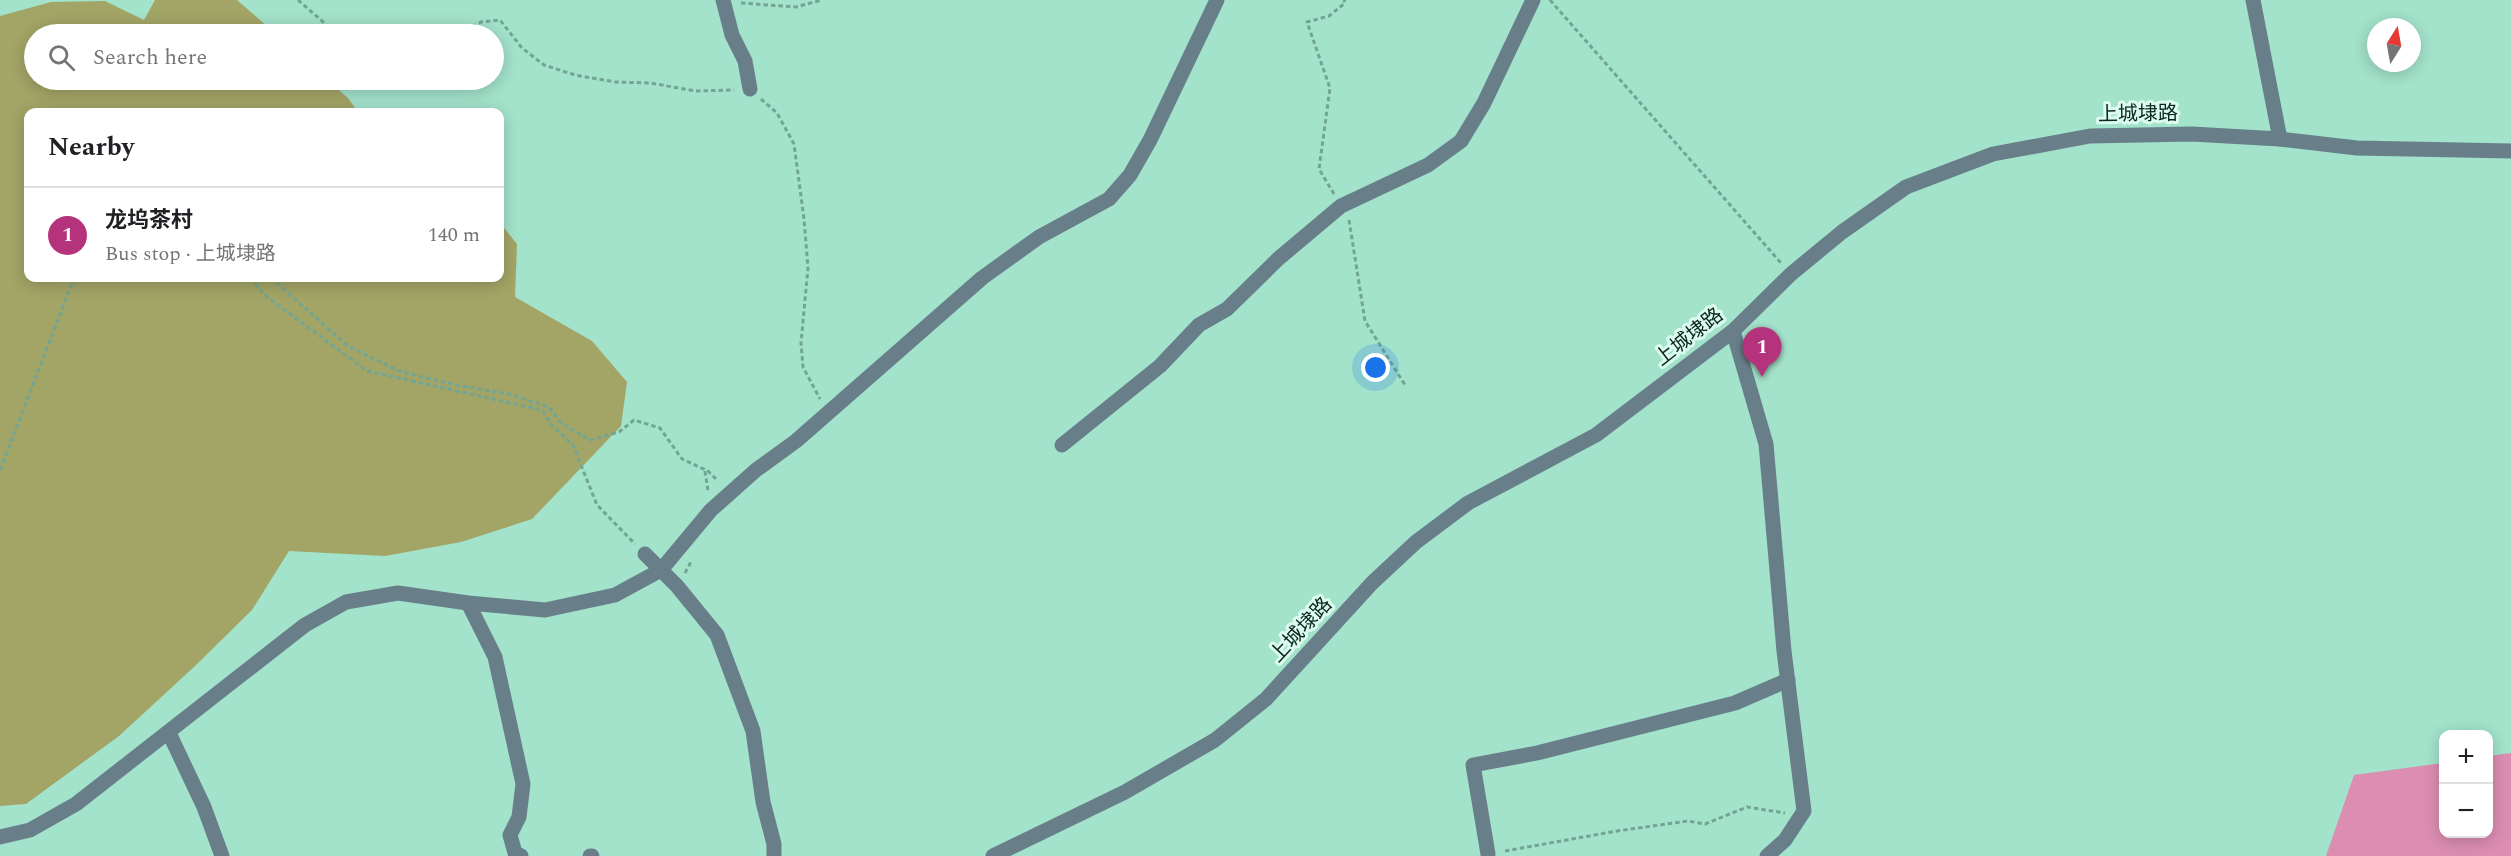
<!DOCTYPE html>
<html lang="en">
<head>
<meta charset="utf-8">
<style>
	:root { --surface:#fff; --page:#f2f2f2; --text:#202124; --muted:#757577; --line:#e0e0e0; --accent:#b5337d }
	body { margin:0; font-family:Spectral,"Noto Sans SC",serif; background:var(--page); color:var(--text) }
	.controls { position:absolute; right:18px; bottom:18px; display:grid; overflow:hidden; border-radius:12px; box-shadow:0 3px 15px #0003 }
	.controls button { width:54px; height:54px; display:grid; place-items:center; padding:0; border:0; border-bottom:2px solid var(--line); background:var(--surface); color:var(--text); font:30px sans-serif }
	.compass { position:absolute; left:2367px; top:18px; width:54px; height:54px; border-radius:50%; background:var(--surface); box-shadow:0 3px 15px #0003; rotate:11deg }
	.you { position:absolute; left:1376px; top:368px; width:21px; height:21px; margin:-15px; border:4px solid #fff; border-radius:50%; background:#1a73e8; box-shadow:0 0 0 9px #1a73e833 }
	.badge { display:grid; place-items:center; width:39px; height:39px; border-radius:50%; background:var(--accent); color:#fff; font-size:20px; font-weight:700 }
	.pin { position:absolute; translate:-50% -50px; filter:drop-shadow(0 2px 3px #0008) }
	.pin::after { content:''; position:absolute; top:32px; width:21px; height:18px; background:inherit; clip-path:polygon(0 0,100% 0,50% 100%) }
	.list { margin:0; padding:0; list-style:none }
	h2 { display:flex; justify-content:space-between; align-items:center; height:78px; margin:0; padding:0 24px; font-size:26px }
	h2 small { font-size:20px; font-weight:400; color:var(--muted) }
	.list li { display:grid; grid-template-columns:39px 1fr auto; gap:18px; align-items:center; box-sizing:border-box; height:96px; padding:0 24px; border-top:2px solid var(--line) }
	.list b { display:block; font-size:22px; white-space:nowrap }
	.list p { margin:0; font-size:20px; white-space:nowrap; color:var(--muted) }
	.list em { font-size:20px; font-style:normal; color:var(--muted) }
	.icon { flex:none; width:33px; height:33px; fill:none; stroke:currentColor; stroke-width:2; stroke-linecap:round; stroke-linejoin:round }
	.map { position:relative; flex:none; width:2511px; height:856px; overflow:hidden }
	.search { position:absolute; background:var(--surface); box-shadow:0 3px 15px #0003; left:24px; top:24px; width:480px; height:66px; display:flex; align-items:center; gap:15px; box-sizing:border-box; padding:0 21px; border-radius:33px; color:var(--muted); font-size:22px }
	.panel { position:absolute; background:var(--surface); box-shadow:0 3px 15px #0003; left:24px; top:108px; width:480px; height:174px; border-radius:12px }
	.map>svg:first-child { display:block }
	.green { fill:#a3a566 }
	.water { fill:#db8db2 }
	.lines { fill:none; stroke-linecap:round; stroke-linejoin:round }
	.path { stroke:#72a593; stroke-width:3; stroke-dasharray:4.5 3; stroke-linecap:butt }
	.minor { stroke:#687f8a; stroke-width:15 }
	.labels { text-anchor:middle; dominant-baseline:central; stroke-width:6; stroke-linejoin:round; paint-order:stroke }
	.street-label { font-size:20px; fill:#0c261d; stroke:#dcfbef }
</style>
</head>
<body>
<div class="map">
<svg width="2511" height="856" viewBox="0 0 2511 856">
	<rect width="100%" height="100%" fill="#a3e2cb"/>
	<!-- green -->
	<path class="green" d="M155,0H237L276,34H34V80H327L348,98L358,112H28V278H500V223L517,244L515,297L592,341L627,382L621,426L532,519L461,542L385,556L289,551L252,610L195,666L119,736L26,804L0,806V16L51,2L105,1L144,20Z"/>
	<!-- water -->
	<path class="water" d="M2511,753V856H2326L2354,775L2443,763L2444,834H2488L2489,756Z"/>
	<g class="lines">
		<!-- path -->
		<g class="path">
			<path d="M298,0L337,34"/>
			<path d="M1550,0L1781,263"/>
			<path d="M741,3L796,7L822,0"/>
			<path d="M459,34L481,22L500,20L522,48L544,65L575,75L615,82L650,83L696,91L734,90"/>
			<path d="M396,80L409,88L418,80"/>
			<path d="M761,99L777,113L794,144L804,219L808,268L801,343L803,367L820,399"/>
			<path d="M1334,194L1319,169L1330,88L1307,22L1329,16L1345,3L1344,0"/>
			<path d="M1349,220L1365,321L1405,385"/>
			<path d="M250,278L267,297L367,371L542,410L551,424L573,445L597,505L635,544"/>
			<path d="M271,278L348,346L399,371L456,385L509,394L549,407L561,423L590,440L619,432L634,420L660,428L682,459L708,471L718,481"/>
			<path d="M0,470L71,286L79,278"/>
			<path d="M705,471L708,491"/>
			<path d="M685,573L692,560"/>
			<path d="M1505,851L1617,831L1688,821L1705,824L1747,807L1785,813"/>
		</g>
		<!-- minor -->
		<g class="minor">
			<path d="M723,0L732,35L745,61L750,89"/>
			<path d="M2253,0L2280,139"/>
			<path d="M1733,331L1766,444L1784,651L1804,811L1785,840L1767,856"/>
			<path d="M1062,445L1160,366L1199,325L1227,309L1278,259L1341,206L1428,165L1461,141L1484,103L1533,0"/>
			<path d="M645,554L677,586L717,635L753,731L763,802L774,844V856"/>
			<path d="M468,603L495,657L523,784L519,817L510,835L515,853L521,856"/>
			<path d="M169,733L204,807L222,856"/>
			<path d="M0,837L30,830L76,804L305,625L346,602L398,593L468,603L545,610L615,595L661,570L711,510L756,470L796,441L982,278L1039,237L1109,199L1130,175L1150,140L1217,0"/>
			<path d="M1488,854L1473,765L1537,753L1735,703L1788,680"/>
			<path d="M590,856H592"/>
			<path d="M993,856L1125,792L1215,740L1266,699L1372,583L1416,542L1468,503L1596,435L1733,331L1791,274L1842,232L1906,187L1993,154L2090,136L2192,134L2280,139L2357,148L2511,151"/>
		</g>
	</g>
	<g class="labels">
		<!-- street labels -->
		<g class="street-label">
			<text transform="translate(2138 114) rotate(-1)">上城埭路</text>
			<text transform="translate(1689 337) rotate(-38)">上城埭路</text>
			<text transform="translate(1301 630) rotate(-47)">上城埭路</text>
		</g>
	</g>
</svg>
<div class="controls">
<button>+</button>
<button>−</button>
</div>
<svg class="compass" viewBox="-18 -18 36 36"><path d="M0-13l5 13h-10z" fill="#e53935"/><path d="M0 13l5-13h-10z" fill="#757577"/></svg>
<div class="you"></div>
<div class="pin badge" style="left:1762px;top:377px">1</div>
<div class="search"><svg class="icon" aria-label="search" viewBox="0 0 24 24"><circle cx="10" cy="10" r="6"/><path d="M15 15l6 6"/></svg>Search here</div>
<section class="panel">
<h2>Nearby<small></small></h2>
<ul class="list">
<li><span class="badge">1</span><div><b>龙坞茶村</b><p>Bus stop · 上城埭路</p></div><em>140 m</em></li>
</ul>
</section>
</div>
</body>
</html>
